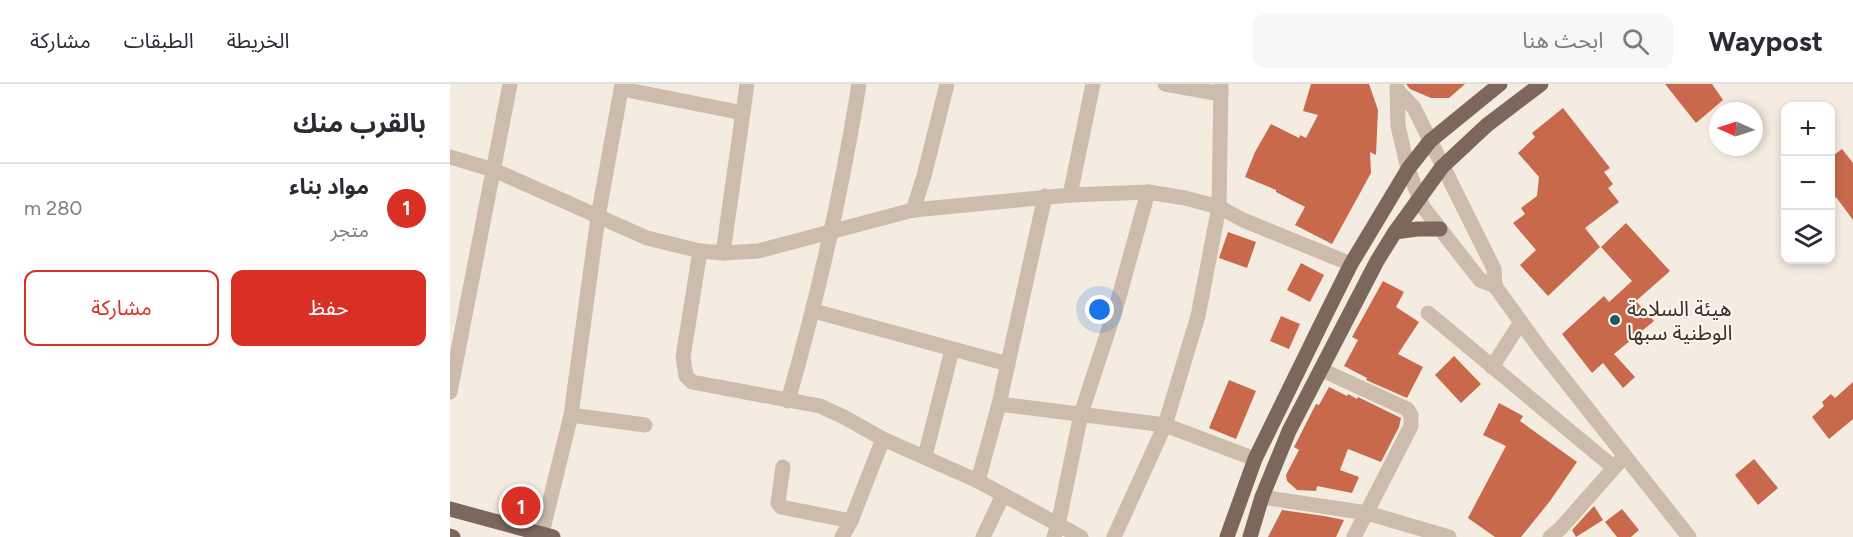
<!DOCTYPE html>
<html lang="ar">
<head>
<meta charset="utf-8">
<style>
	:root { --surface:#fff; --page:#f7f7f7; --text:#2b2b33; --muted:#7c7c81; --line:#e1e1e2; --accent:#d93025 }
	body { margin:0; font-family:Figtree,"Noto Sans Arabic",sans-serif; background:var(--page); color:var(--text); direction:rtl }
	.controls { position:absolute; right:18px; top:18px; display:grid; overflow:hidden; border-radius:12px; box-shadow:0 3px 9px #0003 }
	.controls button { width:54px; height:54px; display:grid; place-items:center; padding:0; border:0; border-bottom:2px solid var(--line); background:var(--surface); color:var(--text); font:30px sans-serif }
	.compass { position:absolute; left:1259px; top:18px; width:54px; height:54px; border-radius:50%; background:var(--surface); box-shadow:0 3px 9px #0003; rotate:273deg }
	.you { position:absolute; left:650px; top:226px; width:21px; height:21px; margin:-15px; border:4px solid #fff; border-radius:50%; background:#1a73e8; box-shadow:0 0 0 9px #1a73e833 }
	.badge { display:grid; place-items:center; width:39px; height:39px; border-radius:50%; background:var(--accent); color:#fff; font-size:20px; font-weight:700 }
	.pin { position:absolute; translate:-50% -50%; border:3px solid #fff; box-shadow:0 2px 6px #0006 }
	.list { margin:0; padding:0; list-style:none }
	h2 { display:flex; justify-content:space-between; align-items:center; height:78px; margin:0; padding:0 24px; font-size:26px }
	h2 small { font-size:20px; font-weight:400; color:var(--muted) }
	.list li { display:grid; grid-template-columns:39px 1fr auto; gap:18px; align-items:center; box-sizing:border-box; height:90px; padding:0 24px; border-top:2px solid var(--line) }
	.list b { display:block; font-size:22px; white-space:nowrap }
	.list p { margin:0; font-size:20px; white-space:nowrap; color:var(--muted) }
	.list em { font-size:20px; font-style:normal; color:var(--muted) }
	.actions { display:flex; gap:12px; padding:18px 24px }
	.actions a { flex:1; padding:14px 0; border:2px solid var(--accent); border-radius:12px; text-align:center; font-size:21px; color:var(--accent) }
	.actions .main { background:var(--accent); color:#fff }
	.icon { flex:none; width:33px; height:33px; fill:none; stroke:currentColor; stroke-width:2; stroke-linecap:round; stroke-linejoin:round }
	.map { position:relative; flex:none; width:1403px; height:453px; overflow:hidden; direction:ltr }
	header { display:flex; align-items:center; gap:36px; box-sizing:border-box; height:84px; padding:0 30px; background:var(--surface); border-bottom:2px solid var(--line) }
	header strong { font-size:28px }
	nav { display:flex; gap:33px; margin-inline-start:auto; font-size:21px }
	.search { width:420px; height:54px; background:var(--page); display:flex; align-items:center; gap:15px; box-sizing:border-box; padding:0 21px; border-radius:12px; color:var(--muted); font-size:22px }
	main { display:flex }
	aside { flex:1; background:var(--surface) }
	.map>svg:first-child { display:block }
	.building { fill:#c8694b }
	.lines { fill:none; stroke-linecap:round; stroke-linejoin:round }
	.minor { stroke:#cdbbac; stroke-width:15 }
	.major { stroke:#7d675c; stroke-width:15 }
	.poi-dot { fill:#1f5a5e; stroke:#fbf5ee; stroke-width:2 }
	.labels { text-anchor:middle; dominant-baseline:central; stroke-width:4.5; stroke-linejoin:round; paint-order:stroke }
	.poi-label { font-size:21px; fill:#3b302b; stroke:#fbf5ee; text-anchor:start }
</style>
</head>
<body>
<header>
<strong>Waypost</strong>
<div class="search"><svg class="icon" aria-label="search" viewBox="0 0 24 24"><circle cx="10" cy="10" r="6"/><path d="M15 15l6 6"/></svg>ابحث هنا</div>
<nav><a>الخريطة</a><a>الطبقات</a><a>مشاركة</a></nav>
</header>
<main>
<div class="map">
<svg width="1403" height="453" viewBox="0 0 1403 453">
	<rect width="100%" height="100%" fill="#f4ebe1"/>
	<!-- building -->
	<g class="building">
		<path d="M861,0H919L928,26L926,71L920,68L921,89L882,160L845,141L855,123L826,108V106L795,93L805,68L821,40L849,54L850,51L856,54L868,31L853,27Z"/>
		<path d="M956,0H1015L999,14H981L960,5Z"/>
		<path d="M1215,0H1262L1273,16L1246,39Z"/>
		<path d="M1113,24L1160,84L1154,88L1163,100L1158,104L1169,118L1135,144L1150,163L1098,212L1070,181L1086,166L1063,139L1075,130L1071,124L1087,112L1089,93L1068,69L1085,53L1082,49Z"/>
		<path d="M1392,65L1403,79V136L1386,113L1380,117V74Z"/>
		<path d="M1176,139L1220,187L1186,217L1204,237L1164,270L1185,293L1173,304L1153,279L1142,289L1112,250L1154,212L1159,218L1182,197L1151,163Z"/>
		<path d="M778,148L806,158L797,184L769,174Z"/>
		<path d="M851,179L874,191L860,218L837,206Z"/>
		<path d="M933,197L954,208L946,223L969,238L948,270L973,283L957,314L916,296L917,294L894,282L908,256L902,253Z"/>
		<path d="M831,232L850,240L839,265L820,257Z"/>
		<path d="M1004,272L1031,300L1011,319L985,291Z"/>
		<path d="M779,296L806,307L786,355L759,344Z"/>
		<path d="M1403,298V335L1379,355L1362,333L1374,322L1372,318L1381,310L1385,314Z"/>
		<path d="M879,303L897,312L898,310L907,315L908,313L951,334L949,343L931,378L898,365L890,386L909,393L902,409L867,402L866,407L847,406L837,397L836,391L849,366L844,363L866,320L869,321Z"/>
		<path d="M1049,319L1073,332L1070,337L1127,378L1100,417L1071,453H1045L1018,434L1056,362L1033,351Z"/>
		<path d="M1304,375L1328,404L1308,421L1285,391Z"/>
		<path d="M1144,422L1153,436L1126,453L1122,446Z"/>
		<path d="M1172,425L1189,446L1181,453H1167L1155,438Z"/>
		<path d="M832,426L874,432L894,436L886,453H818Z"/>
	</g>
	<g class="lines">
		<!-- minor -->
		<g class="minor">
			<path d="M715,0L771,10"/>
			<path d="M947,3L948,42L958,85L973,123L1030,196L1045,202"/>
			<path d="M172,5L293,29"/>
			<path d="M949,8L964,24L1044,185L1045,202L1091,266L1239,453"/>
			<path d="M0,73L44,86L197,154L250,167L273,169L308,167L463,126L620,111L698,108L735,114L769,123L793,136L901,180"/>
			<path d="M620,111L643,0"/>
			<path d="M463,126L474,92L497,0"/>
			<path d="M250,167L233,273L236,292L242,298L370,322L394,333L433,355L528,397L631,453"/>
			<path d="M273,169L297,0"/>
			<path d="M364,227L558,280"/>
			<path d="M978,229L1163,383"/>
			<path d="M1042,283L1071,238"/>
			<path d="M872,286L957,325L961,331V342L904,453"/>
			<path d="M0,308L60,0"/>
			<path d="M338,317C368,212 392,107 409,0"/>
			<path d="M549,320L715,341L805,375"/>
			<path d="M121,331L195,341"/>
			<path d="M475,372L502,266"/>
			<path d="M333,383L328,419L331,423L401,437"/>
			<path d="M528,397L549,320L595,112"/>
			<path d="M812,413L917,429L999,453"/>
			<path d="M91,453L121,331L148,133L172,0"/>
			<path d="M392,453L401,437L433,355"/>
			<path d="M533,453L553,411"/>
			<path d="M604,453L608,441L631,330L667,220L698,108"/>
			<path d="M664,453L715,341L748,232L769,123L771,0"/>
			<path d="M1100,453L1110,445L1171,376"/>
		</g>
		<!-- major -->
		<g class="major">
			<path d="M945,148L967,145H990"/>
			<path d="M0,425L103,453"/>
			<path d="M0,452L3,453"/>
			<path d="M777,453L805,375L876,230L901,180L958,85L980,57L1050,0"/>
			<path d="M800,453L812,413L839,347L927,177L945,148L992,83L1037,41L1091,0"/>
		</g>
	</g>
	<!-- markers -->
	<circle class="poi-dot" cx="1165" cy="236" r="6"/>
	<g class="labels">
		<!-- poi labels -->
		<g class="poi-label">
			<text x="1177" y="224">هيئة السلامة<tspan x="1177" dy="24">الوطنية سبها</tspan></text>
		</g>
	</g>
</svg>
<div class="controls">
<button>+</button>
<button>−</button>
<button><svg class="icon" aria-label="layers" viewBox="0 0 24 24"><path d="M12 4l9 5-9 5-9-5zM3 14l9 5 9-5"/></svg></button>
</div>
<svg class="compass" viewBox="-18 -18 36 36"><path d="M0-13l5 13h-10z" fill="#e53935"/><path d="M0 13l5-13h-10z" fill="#7c7c81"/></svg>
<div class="you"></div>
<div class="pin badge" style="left:71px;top:422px">1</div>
</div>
<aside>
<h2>بالقرب منك<small></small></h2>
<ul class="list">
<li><span class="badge">1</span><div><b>مواد بناء</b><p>متجر</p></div><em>280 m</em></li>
</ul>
<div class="actions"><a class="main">حفظ</a><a>مشاركة</a></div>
</aside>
</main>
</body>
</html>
